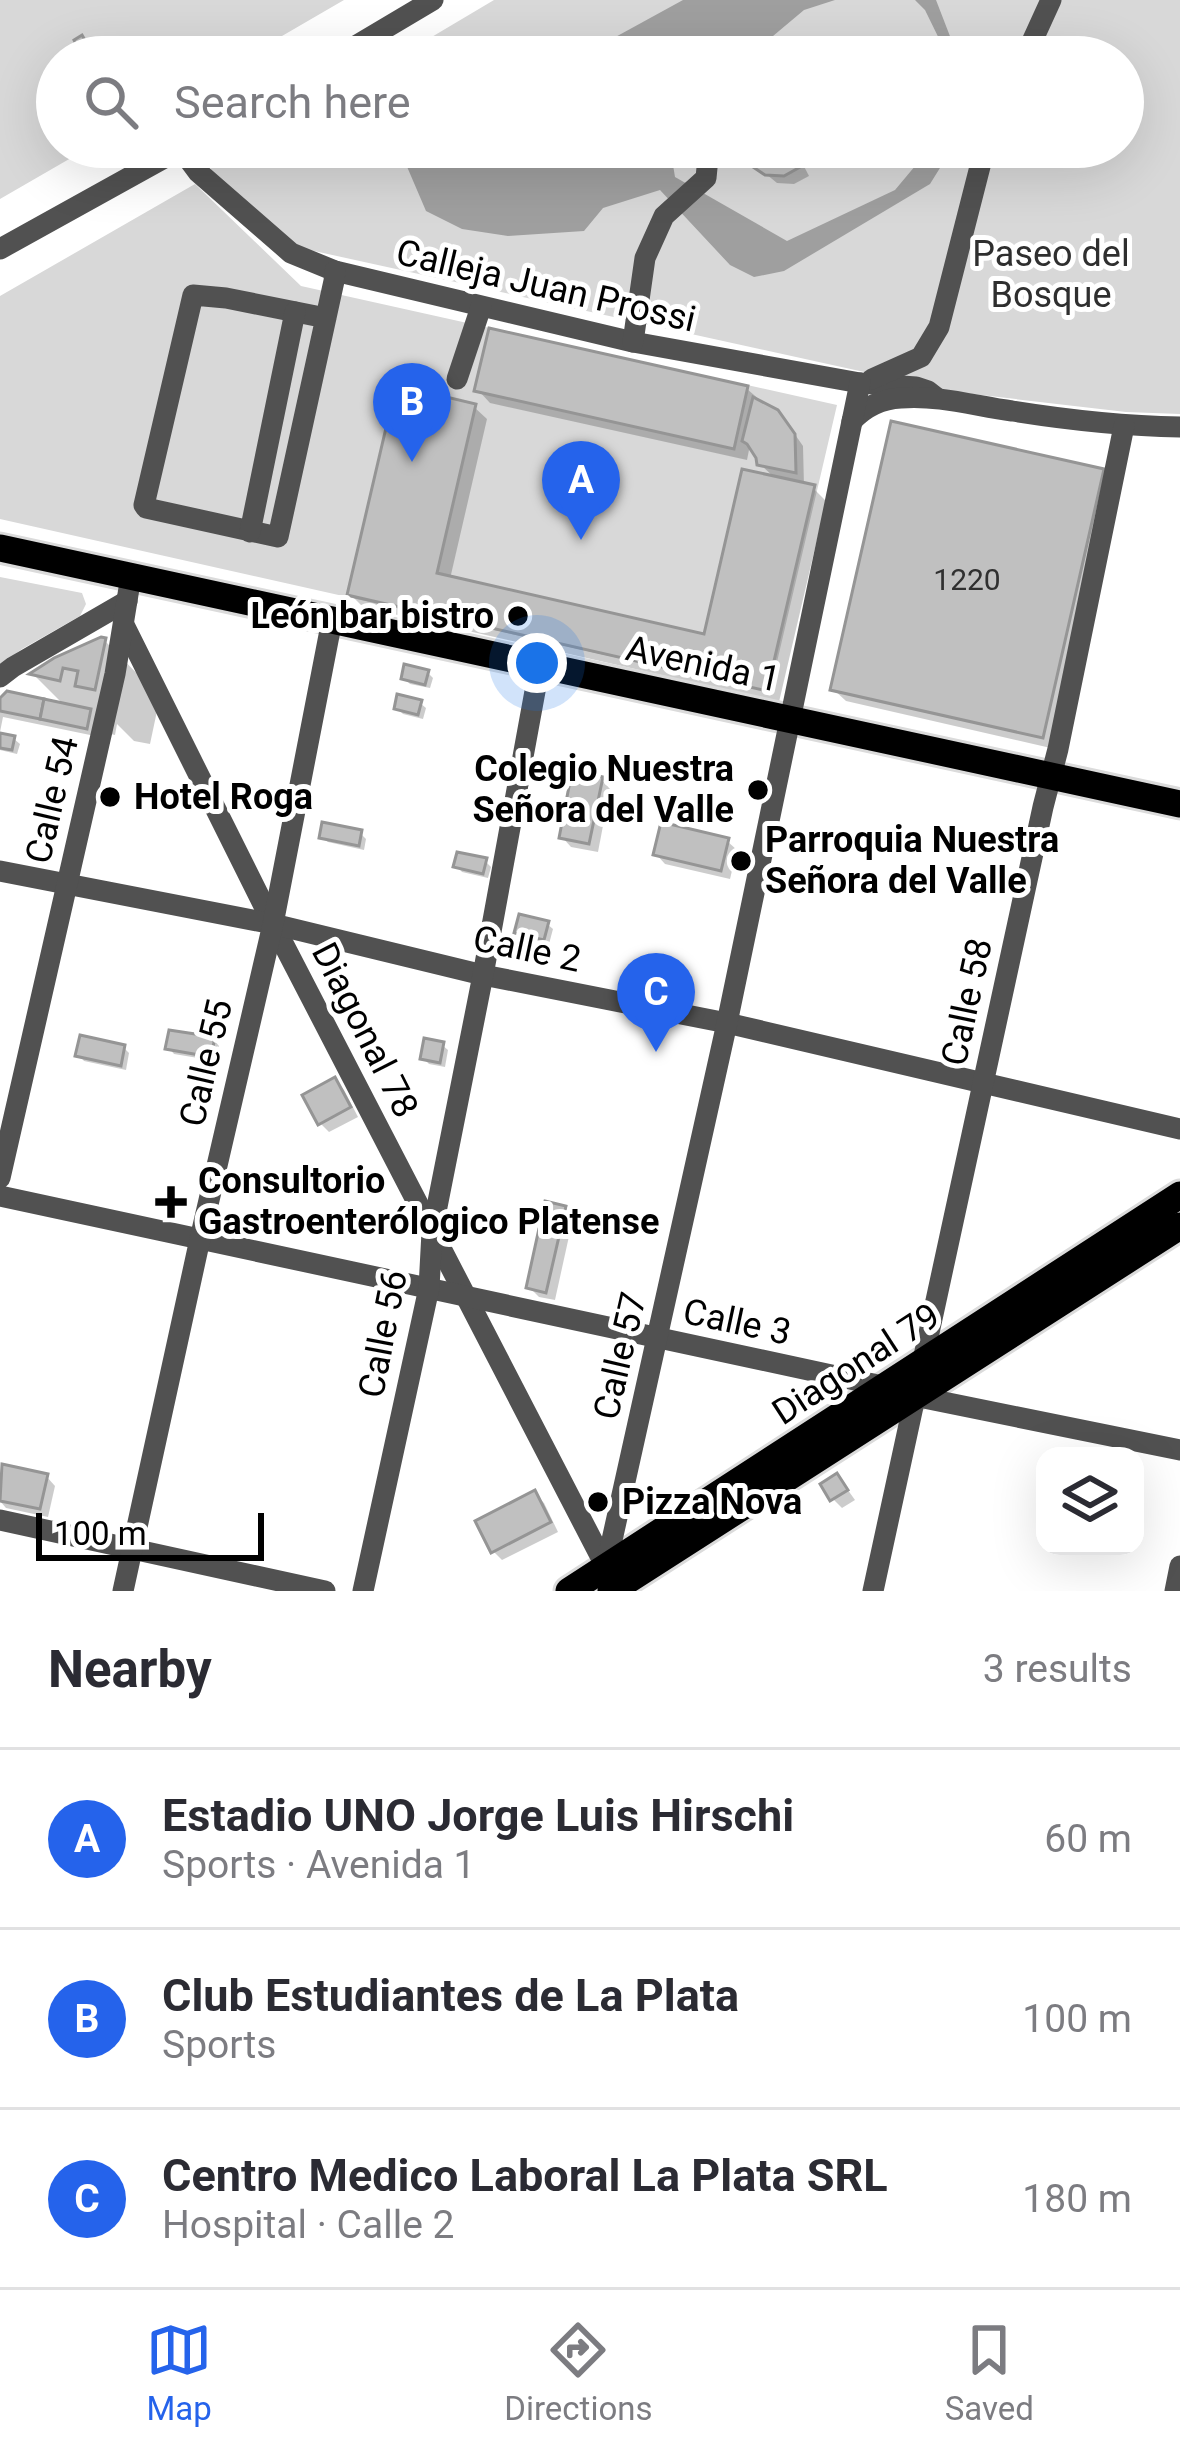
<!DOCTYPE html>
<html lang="en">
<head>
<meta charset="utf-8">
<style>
	:root { --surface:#fff; --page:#f7f7f7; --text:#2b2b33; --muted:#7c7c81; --line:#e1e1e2; --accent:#2563eb }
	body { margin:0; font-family:Roboto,sans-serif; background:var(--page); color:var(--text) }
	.controls { position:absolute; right:36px; bottom:36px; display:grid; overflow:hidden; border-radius:24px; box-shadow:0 12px 48px #0002 }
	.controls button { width:108px; height:108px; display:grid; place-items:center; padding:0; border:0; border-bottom:3px solid var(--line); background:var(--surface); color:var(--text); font:60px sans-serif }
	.scale { position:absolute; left:36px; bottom:30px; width:228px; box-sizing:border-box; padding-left:12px; border:6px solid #000; border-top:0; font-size:33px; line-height:42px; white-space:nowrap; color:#000; -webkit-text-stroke:9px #fff; paint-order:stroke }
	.you { position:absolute; left:537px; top:663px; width:42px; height:42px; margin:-30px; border:9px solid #fff; border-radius:50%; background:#1a73e8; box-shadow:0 0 0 18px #1a73e833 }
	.badge { display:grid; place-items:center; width:78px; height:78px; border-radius:50%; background:var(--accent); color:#fff; font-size:39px; font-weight:700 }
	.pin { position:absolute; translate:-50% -99px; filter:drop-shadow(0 3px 6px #0008) }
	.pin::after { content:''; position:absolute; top:63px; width:42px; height:36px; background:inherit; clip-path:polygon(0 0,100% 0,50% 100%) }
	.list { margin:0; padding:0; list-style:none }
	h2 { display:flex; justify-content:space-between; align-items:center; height:156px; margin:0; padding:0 48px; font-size:51px }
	h2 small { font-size:39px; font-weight:400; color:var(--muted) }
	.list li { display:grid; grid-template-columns:78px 1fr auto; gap:36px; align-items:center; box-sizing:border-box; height:180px; padding:0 48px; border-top:3px solid var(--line) }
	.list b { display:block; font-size:45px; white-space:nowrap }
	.list p { margin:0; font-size:39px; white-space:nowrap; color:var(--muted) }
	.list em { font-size:39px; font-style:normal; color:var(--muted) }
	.icon { flex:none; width:66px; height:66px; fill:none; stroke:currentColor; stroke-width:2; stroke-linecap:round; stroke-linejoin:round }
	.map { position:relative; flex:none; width:1180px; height:1591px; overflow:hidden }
	.search { position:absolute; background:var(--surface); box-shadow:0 12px 48px #0002; left:36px; right:36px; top:36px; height:132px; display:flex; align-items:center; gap:30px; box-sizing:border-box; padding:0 42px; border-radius:66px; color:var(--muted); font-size:45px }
	.sheet { height:696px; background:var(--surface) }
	nav { display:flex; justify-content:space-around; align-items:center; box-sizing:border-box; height:168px; border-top:3px solid var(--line); background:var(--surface); font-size:33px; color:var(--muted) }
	nav a { display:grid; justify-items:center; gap:6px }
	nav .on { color:var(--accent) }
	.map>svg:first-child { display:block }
	.green { fill:#d8d8d8 }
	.water { fill:#9f9f9f }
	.shadow { fill:#0003 }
	.building { fill:#c0c0c0; stroke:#959595; stroke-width:3 }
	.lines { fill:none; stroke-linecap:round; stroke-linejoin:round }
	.major-casing { stroke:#dbdbdb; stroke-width:33 }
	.minor { stroke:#515151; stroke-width:21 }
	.major { stroke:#000; stroke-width:27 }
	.poi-dot { fill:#000; stroke:#fff; stroke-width:4.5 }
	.labels { text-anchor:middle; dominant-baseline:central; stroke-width:10; stroke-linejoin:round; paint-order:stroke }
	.number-label { font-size:30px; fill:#303030 }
	.park-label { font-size:36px; fill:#2f2f2f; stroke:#fff }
	.street-label { font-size:36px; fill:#000; stroke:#fff }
	.poi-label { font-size:36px; font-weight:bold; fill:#000; stroke:#fff; text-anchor:start }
</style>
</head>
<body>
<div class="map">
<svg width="1180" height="1591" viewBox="0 0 1180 1591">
	<rect width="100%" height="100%" fill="#fff"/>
	<!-- green -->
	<g class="green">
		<path d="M0,0H344L246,57H57V147H90L0,199Z"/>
		<path d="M494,0H1180V414L1126,412L955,392L296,247L210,169L247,147H1123V57H398Z"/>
		<path d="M195,184L301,286L837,405L770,692L0,519V296Z"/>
		<path d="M0,577L82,593L86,604L80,616L22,649L0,665Z"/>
	</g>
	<!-- water -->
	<g class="water">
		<path d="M683,0H835L804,10L748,57H579Z"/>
		<path d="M915,0H936L958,57H948L925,10Z"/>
		<path d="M408,147H670L675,177L787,241L895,190L931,147H953L930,184L784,271L754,277L730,265L660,190L603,208L584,231L508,236L462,229L426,211L402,155Z"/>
	</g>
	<!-- shadow -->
	<g class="shadow">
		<path d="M746,147H794L809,176L794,184L777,183L755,165Z"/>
		<path d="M747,389L787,423L803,446L804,486L813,488L826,501L779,702L363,607L350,594L474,407L487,419L450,579L706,637L776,479L760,464L750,445L747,460L490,403L478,390Z"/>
		<path d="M1103,472L1115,485L1055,749L846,701L833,689Z"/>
		<path d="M105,641L160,697L150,744L134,741L117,724L115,735L97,731L95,736L3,717L0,732V702L66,707L34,675Z"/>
		<path d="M427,672L433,678L430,688L410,684L404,678Z"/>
		<path d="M420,703L426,708L423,719L403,714L397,708Z"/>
		<path d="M0,736L14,739L20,744L17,754L0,750Z"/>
		<path d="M601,779L610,789L598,852L571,847L562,837Z"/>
		<path d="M360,833L366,839L364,850L328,842L322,837Z"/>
		<path d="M727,841L737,850L730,879L665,864L656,854Z"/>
		<path d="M485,861L491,867L488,878L462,872L457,866Z"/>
		<path d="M547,924L553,929L549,944L523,938L517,932Z"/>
		<path d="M214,1040L219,1046L216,1061L174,1054L169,1048Z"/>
		<path d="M442,1045L448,1050L445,1067L429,1064L423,1058Z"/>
		<path d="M124,1048L129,1053L126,1070L84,1061L79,1055Z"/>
		<path d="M335,1081L344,1090L358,1117L329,1132L320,1123Z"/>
		<path d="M564,1208L573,1218L555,1300L539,1297L529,1287Z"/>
		<path d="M4,1467L46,1476L55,1486L48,1517L6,1508L0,1501Z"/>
		<path d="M845,1486L855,1500L842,1508L833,1499Z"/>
		<path d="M535,1494L544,1503L558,1532L502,1560L493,1551Z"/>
	</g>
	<!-- building -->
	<g class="building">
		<path d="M82,35L91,51L82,56L74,40Z"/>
		<path d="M742,147H792L802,166L784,176L765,175L753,167Z"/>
		<path d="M489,328L748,386L734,449L474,391Z"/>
		<path d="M396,385L476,404L437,573L704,634L742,469L815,485L767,691L347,595Z"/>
		<path d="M753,397L778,410L795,434L796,473L757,465L756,458L747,444L742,441Z"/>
		<path d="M891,421L1104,469L1043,738L830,690Z"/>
		<path d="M101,637L106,638L95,690L75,686L78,671L63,668L60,681L29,674L54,658Z"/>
		<path d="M404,664L429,670L425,685L401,679Z"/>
		<path d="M7,691L44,699L40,719L0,711V698Z"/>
		<path d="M397,694L422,700L418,715L394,709Z"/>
		<path d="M44,699L91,709L87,729L40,719Z"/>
		<path d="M0,733L15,736L12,750L0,748Z"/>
		<path d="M572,771L603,777L589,844L559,838Z"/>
		<path d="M322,822L362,830L359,846L319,838Z"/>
		<path d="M661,822L729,838L721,871L653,855Z"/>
		<path d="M457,852L487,858L483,874L453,867Z"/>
		<path d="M519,914L549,921L544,940L514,933Z"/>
		<path d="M169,1030L215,1037L211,1057L165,1049Z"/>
		<path d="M80,1035L125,1045L121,1066L75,1056Z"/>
		<path d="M424,1038L444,1042L440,1063L420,1059Z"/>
		<path d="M335,1077L351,1107L318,1125L302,1095Z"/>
		<path d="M545,1201L566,1206L546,1293L526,1288Z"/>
		<path d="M2,1464L48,1474L40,1509L0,1501Z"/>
		<path d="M837,1473L848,1490L830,1501L820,1484Z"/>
		<path d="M535,1490L551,1522L491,1553L475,1521Z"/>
	</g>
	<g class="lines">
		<!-- major casing -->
		<g class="major-casing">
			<g id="major">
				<path d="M0,548L1180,804"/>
				<path d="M569,1591L1180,1195"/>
				<path d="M611,1591L1180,1226"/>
			</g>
		</g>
		<!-- minor -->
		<g class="minor">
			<path d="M337,57L433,0"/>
			<path d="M1025,57L1051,0"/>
			<path d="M181,149L198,172L291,253L335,271L633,342L860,383L916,387L928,391L937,398"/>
			<path d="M0,249L184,147"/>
			<path d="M326,318L226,298L193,295L144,505L146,508L278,537L334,281L335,271"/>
			<path d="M633,342L645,258L664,216L706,178L709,147"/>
			<path d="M457,379L481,307"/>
			<path d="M872,379L921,357L939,327L985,147"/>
			<path d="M852,421C865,407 881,399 901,398C939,395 975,406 1012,411C1068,420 1124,426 1180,427"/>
			<path d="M250,532L295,312"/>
			<path d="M124,625L273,924L607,1569"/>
			<path d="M0,677L13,667L127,601"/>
			<path d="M0,871L273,924L483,975L727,1023L1180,1129"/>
			<path d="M0,1178L115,674L131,576"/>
			<path d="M0,1196L887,1387L914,1396L1180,1450"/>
			<path d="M0,1520L325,1591"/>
			<path d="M606,1567L727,1023L860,383"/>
			<path d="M123,1591L200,1239L273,924L332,620"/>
			<path d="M363,1591L429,1288L432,1232L483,975L540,664"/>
			<path d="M873,1591L1043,807L1058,749L1124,426"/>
			<path d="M1175,1591L1180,1566"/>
		</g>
		<!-- major -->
		<use href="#major" class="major"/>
	</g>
	<!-- markers -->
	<g class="poi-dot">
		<circle cx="518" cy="616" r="12"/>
		<circle cx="758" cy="790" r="12"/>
		<circle cx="110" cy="797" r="12"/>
		<circle cx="741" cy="861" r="12"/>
		<path d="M165 1184h12v12h12v12h-12v12h-12v-12h-12v-12h12z"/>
		<circle cx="598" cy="1502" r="12"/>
	</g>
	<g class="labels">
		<!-- number labels -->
		<g class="number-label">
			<text x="967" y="579">1220</text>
		</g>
		<!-- park labels -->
		<g class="park-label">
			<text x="1051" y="254">Paseo del<tspan x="1051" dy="41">Bosque</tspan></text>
		</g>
		<!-- street labels -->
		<g class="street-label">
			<text transform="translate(546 286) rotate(13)">Calleja Juan Prossi</text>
			<text transform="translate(703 664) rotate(12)">Avenida 1</text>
			<text transform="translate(52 800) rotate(-77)">Calle 54</text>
			<text transform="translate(527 949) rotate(12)">Calle 2</text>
			<text transform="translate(967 1002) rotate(-78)">Calle 58</text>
			<text transform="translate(365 1030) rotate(63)">Diagonal 78</text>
			<text transform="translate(206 1063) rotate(-77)">Calle 55</text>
			<text transform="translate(737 1322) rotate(12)">Calle 3</text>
			<text transform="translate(383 1334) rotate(-79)">Calle 56</text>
			<text transform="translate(620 1356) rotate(-77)">Calle 57</text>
			<text transform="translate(856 1364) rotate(-33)">Diagonal 79</text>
		</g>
		<!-- poi labels -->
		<g class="poi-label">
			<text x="494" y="616" text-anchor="end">León bar bistro</text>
			<text x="734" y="769" text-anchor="end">Colegio Nuestra<tspan x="734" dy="41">Señora del Valle</tspan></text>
			<text x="134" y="797">Hotel Roga</text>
			<text x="765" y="840">Parroquia Nuestra<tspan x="765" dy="41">Señora del Valle</tspan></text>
			<text x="198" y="1181">Consultorio<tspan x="198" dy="41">Gastroenterólogico Platense</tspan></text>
			<text x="622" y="1502">Pizza Nova</text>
		</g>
	</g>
</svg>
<div class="controls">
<button><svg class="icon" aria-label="layers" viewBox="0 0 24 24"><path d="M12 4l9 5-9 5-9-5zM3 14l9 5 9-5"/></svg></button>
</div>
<div class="scale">100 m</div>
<div class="you"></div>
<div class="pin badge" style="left:581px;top:540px">A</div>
<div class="pin badge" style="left:412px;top:462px">B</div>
<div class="pin badge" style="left:656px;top:1052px">C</div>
<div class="search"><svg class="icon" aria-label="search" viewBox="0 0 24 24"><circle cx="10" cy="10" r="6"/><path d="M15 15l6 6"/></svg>Search here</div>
</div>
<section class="sheet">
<h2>Nearby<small>3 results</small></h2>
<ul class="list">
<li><span class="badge">A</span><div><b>Estadio UNO Jorge Luis Hirschi</b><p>Sports · Avenida 1</p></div><em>60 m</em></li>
<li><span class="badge">B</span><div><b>Club Estudiantes de La Plata</b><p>Sports</p></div><em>100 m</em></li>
<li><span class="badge">C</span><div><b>Centro Medico Laboral La Plata SRL</b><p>Hospital · Calle 2</p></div><em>180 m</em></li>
</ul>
</section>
<nav>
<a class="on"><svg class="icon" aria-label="map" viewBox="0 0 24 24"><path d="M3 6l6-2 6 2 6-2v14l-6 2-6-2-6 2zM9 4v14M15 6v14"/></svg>Map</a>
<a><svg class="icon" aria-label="directions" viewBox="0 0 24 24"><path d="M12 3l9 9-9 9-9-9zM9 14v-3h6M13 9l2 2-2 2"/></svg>Directions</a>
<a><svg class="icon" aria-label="saved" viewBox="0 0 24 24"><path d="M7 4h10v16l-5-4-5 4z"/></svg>Saved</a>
</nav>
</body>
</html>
